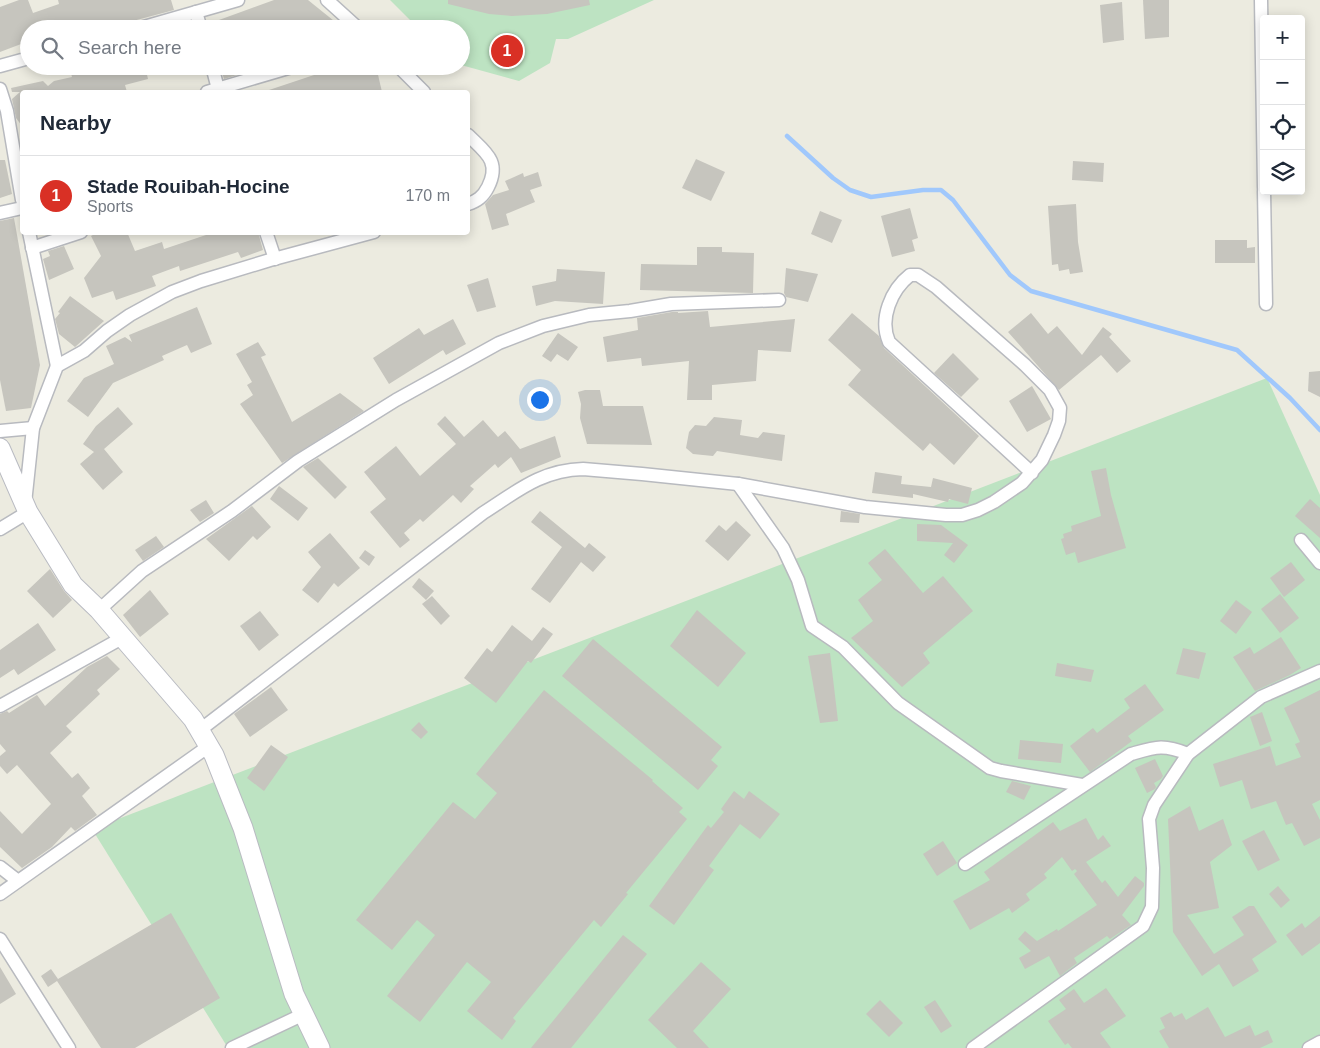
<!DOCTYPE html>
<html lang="en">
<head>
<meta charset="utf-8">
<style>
	:root { --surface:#fff; --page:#f2f2f3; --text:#1f2937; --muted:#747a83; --line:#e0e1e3; --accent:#d93025 }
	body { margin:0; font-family:Helvetica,sans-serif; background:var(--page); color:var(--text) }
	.controls { position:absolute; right:15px; top:15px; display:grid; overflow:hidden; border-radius:5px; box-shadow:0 2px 12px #0003 }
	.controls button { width:45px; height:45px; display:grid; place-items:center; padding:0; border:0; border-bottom:1px solid var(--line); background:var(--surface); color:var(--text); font:25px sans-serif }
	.you { position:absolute; left:539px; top:399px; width:18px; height:18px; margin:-12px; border:4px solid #fff; border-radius:50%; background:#1a73e8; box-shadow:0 0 0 8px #1a73e833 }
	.badge { display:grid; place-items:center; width:32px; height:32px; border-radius:50%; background:var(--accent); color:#fff; font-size:16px; font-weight:700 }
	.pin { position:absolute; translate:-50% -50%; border:2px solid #fff; box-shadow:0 1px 5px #0006 }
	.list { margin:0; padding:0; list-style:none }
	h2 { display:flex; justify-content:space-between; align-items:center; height:65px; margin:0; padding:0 20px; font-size:21px }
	h2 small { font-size:16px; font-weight:400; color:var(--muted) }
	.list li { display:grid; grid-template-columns:32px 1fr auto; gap:15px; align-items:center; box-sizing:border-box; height:80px; padding:0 20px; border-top:1px solid var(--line) }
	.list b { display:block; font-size:19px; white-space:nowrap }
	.list p { margin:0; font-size:16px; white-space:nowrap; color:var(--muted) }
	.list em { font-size:16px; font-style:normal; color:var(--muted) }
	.icon { flex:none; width:28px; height:28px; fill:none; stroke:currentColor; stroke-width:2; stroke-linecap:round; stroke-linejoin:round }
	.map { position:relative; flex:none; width:1320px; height:1048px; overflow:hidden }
	.search { position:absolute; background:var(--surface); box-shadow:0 2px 12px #0003; left:20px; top:20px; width:450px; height:55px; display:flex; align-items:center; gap:12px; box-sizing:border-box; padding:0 18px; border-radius:28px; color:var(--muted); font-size:19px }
	.panel { position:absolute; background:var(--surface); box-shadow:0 2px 12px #0003; left:20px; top:90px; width:450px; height:145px; border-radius:5px }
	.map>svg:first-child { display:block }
	.green { fill:#bde3c2 }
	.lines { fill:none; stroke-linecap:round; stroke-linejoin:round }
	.stream { stroke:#a0c8fc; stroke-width:4.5 }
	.building { fill:#c6c5be }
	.street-casing { stroke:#b8babf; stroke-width:15 }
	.secondary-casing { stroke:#b9bbc2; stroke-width:21 }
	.street { stroke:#fff; stroke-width:12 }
	.secondary { stroke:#fff; stroke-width:19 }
</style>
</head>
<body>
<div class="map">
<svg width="1320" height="1048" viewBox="0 0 1320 1048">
	<rect width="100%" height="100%" fill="#ecebe0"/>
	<!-- green -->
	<g class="green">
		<path d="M390,0H654L568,39H556L550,63L519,81L461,65V29H419Z"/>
		<path d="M1267,378L1320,495V1048H228L92,829Z"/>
	</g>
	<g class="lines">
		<!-- stream -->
		<path class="stream" d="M787,136L833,178L850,190L871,197L923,190H941L953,200L1010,275L1031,291L1237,350L1290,398L1320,430"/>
	</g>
	<!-- building -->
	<g class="building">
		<path d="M19,0H28L33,13L59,4L58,0H171L174,10L103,29H29V41L0,52V7Z"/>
		<path d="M274,0H308L344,29H209L208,24Z"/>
		<path d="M448,0H589L590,5L547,14L512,16L489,14L448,4Z"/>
		<path d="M1143,0H1169V37L1145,39Z"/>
		<path d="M1122,2L1124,40L1103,43L1100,5Z"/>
		<path d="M69,66H145L148,79L125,85L127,92H22V126L16,118L12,99L20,92H12L11,88L43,81L48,86L54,81L72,77Z"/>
		<path d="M220,66H255L256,69L224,79Z"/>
		<path d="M341,66H376L382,92H269V90Z"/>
		<path d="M696,159L725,172L711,201L682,188Z"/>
		<path d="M0,160H5L12,194L0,198Z"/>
		<path d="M1073,161L1104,163L1103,182L1072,180Z"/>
		<path d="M538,172L542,186L530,190L535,202L506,214L509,225L492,230L485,204L493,195L509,190L505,181L523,173L524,177Z"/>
		<path d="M1076,204L1078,242L1083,272L1070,274L1069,269L1059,271L1058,264L1052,265L1048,206Z"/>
		<path d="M910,208L918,238L912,240L915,251L892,257L881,216Z"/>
		<path d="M820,211L842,220L832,243L811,234Z"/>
		<path d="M14,218L40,365L31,408L6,411L0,380V221Z"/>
		<path d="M98,232H127L135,251L162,242L164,249L215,232H258L263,250L241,258L238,252L180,271L179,266L152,276L156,286L116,300L113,291L92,298L84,278L101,256L91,236Z"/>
		<path d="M1215,240H1247V248L1255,247V263H1215Z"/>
		<path d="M64,246L74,269L49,280L43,259L50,256L48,251Z"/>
		<path d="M697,247H722V252L754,253L753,293L640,290L641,264L697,265Z"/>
		<path d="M786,268L818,274L808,302L786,297L784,293Z"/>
		<path d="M557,269L605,272L603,304L555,301L536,306L532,286L556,281Z"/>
		<path d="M488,278L496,307L477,312L467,285Z"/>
		<path d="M70,296L104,321L75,347L59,334L55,319L60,313L58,312Z"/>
		<path d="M197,307L212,344L191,353L187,345L162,356L164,360L113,383L88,417L67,401L84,378L114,364L106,346L125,337L132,342L129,335Z"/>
		<path d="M708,311L710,327L795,319L791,352L758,350L756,381L712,385V400H687L689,361L642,366L641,358L607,362L603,337L638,330L637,318L672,312H678V313Z"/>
		<path d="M852,313L879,336L884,348L979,436L954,465L930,443L923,451L848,385L861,370L828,340Z"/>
		<path d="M1031,313L1048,334L1057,326L1082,355L1103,327L1112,334L1109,337L1131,361L1117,373L1101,355L1059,390L1008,332Z"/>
		<path d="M453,319L466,344L446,355L443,350L389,384L373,358L419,328L424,335Z"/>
		<path d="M558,333L578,347L568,361L557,354L551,362L542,356Z"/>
		<path d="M258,342L266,355L261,357L292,422L340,393L364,411L282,463L240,404L253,395L247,385L252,382L236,354Z"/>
		<path d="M953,353L979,379L961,397L934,373Z"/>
		<path d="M1320,371V397L1308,391L1309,372Z"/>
		<path d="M1032,386L1051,419L1027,432L1009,401Z"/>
		<path d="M585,390H600L603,406H643L652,445L587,444L580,418L581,404L578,392Z"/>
		<path d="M118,407L133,424L104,449L123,472L103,490L80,464L94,452L83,444L96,426Z"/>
		<path d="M445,416L464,437L483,420L498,437L505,431L520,449L555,436L561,457L521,473L511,457L498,468L495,464L470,486L474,489L461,503L453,495L423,522L420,519L404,533L410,540L400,548L370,512L386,499L364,472L396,446L420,476L456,444L437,424Z"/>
		<path d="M714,417L742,420L740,435L758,438L763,432L785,435L782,461L717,451L713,456L693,454L686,448L689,432L695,425L706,426Z"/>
		<path d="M318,458L347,487L335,499L303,467Z"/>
		<path d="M1106,468L1111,495L1126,548L1078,563L1075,552L1066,555L1061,539L1064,538L1063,534L1072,531L1071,526L1101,516L1091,471Z"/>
		<path d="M875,472L902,476L901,484L931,487L933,478L972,488L968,504L949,499L948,502L913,494V498L872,493Z"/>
		<path d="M279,486L308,508L298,521L270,499Z"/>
		<path d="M1310,499L1320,508V538L1295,516Z"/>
		<path d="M206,500L214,513L200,522L190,510Z"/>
		<path d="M252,506L271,527L257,540L253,536L229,561L206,539Z"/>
		<path d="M540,511L585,548L589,543L606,557L593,572L581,562L550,603L531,589L562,547L531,522Z"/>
		<path d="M841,511L860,514L859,523L840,522Z"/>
		<path d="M736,521L751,535L728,561L705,541L719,525L726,531Z"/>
		<path d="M917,524L941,525L968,545L954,563L944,555L953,543L917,541Z"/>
		<path d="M330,533L360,568L338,587L334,583L318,603L302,590L321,567L308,552Z"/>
		<path d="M156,536L164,547L143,561L135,550Z"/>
		<path d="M885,549L923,593L943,576L973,611L923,653L930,663L902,687L851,638L873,621L858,600L882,580L868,563Z"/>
		<path d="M365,550L375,557L369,566L359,558Z"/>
		<path d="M1291,562L1305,580L1284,597L1270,578Z"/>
		<path d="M50,569L64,591L72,600L53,618L27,591Z"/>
		<path d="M419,578L434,591L426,600L412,587Z"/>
		<path d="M150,590L169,614L140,637L123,615Z"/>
		<path d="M1280,594L1299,618L1280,633L1261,609Z"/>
		<path d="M432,596L450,616L441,625L422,604Z"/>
		<path d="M1236,600L1252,612L1236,634L1220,621Z"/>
		<path d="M697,610L746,653L718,687L670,646Z"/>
		<path d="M260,611L279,635L259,651L240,626Z"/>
		<path d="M38,623L56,650L18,675L14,669L0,678V650Z"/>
		<path d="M512,625L532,641L543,627L553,634L531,663L528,661L496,703L464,678L487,648L492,652Z"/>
		<path d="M1281,637L1301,668L1290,675L1255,691L1233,657L1250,647L1254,654Z"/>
		<path d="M593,639L722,747L711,760L718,766L698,790L562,676Z"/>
		<path d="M1183,648L1206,653L1199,679L1176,674Z"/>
		<path d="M830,653L838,721L820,723L808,656Z"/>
		<path d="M107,656L120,669L97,690L100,694L66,726L72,732L50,753L72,778L78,773L90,788L82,796L97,815L75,831L71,827L52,847L22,868L0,847V811L22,834L51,804L17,765L7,774L0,766V756L6,751L0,744V714L7,711L9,713L37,695L45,706L87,667Z"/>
		<path d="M1057,663L1094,670L1091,682L1055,676Z"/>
		<path d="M1145,684L1164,710L1128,736L1132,741L1090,772L1070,746L1093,728L1097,733L1130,708L1124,699Z"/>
		<path d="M271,687L288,710L250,737L234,714Z"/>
		<path d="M544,690L653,780L652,781L683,808L679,812L687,819L626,893L628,894L601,927L594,920L513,1018L516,1021L502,1040L467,1011L491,982L467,962L420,1022L387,996L435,935L417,920L392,950L356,920L453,802L475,819L497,793L476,774Z"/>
		<path d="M1320,690V800L1312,804L1320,820V838L1304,846L1292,823L1286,825L1276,801L1251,809L1242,780L1220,787L1213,764L1270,746L1276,766L1301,757L1295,744L1300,742L1284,708Z"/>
		<path d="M1262,712L1272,741L1260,746L1250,717Z"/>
		<path d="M419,722L428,732L421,739L411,730Z"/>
		<path d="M1020,740L1063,744L1061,763L1018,759Z"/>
		<path d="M271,745L288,757L264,791L247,778Z"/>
		<path d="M1155,759L1163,776L1161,779L1154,783L1156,787L1155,789L1147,793L1135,768Z"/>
		<path d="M1012,781L1031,786L1024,800L1006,792Z"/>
		<path d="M734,791L744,799L749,791L780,814L760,839L740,824L709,866L714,870L674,925L649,906L708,825L711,828L724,812L721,809Z"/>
		<path d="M1190,806L1199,831L1223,819L1232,845L1210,862L1219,908L1187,915L1214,954L1244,935L1232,917L1249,906H1254L1277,942L1252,959L1259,971L1233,987L1219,964L1202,976L1173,932L1168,819Z"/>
		<path d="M1086,818L1098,840L1103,835L1111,846L1086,862L1102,883L1105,880L1118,897L1135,876L1144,883V886L1122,915L1131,925L1110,939L1107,936L1074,958L1077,963L1060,976L1049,956L1025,969L1019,958L1031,951L1018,939L1025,931L1037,941L1057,929L1058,931L1097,905L1074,874L1077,871L1075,869L1072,871L1062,857L1044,874L1047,878L1026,894L1030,900L1012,913L1009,908L970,930L953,901L990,880L984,872L1053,822L1060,831Z"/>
		<path d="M1264,830L1280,860L1258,871L1242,841Z"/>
		<path d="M943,841L957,863L937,876L923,854Z"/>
		<path d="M1278,886L1290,900L1281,908L1269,894Z"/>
		<path d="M171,913L220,998L135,1048H101L57,981L48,987L41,976L51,969L58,979Z"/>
		<path d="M1320,916V943L1302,956L1286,935L1302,923L1305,928Z"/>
		<path d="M623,935L647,954L571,1048H531Z"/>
		<path d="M701,962L731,989L693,1031L709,1048H677L648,1020Z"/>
		<path d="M0,967L16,994L0,1004Z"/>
		<path d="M1106,988L1126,1016L1100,1033L1111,1048H1072L1068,1043L1065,1045L1048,1021L1066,1009L1059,1000L1074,989L1084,1003Z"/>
		<path d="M880,1000L903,1023L889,1037L866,1014Z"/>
		<path d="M935,1000L952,1026L941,1033L924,1007Z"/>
		<path d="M1208,1007L1225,1037L1250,1025L1255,1036L1268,1030L1273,1042L1260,1048H1169L1159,1031L1165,1028L1160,1018L1171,1012L1174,1017L1182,1013L1186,1020Z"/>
	</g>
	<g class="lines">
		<!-- street casing -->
		<g class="street-casing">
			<g id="street">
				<path d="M327,0L359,29"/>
				<path d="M1261,0L1264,188"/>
				<path d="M196,12L201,29"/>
				<path d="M137,29L238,0"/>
				<path d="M0,66L29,58"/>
				<path d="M212,66L218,89"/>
				<path d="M398,66L424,92"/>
				<path d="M0,89L7,111L22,200"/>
				<path d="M207,92L295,66"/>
				<path d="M468,135C485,152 501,161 488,187C483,197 477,201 468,204"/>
				<path d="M1264,191L1266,304"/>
				<path d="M0,213L22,208"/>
				<path d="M29,232L57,366"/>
				<path d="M266,232L275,259"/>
				<path d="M32,248L81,232"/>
				<path d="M0,431L33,428"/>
				<path d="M738,484L783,548L798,580L812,626L843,647L898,703L990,768L1001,771L1082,785"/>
				<path d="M25,503L33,428L57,366L84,351L107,331L130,315L172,292L201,281L270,260L374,232"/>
				<path d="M0,529L28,512"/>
				<path d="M1301,540L1320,563"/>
				<path d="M99,610L142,571L232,511L298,461L396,400L499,343L543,326L589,315L630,311L671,304L779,300"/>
				<path d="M0,706L122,638"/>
				<path d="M200,730L483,513C516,492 541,470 583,469L642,474L738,484L865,507L946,515H962L978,510L994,502L1022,483L1042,460L1054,435L1059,421L1060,408L1050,390L1025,365L936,287L918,275H910C891,290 879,319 889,342L1032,473"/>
				<path d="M965,864L1131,754C1156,747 1163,744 1188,754"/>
				<path d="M0,867L18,881"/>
				<path d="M0,894L209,746"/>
				<path d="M0,939L69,1048"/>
				<path d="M232,1048L304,1014"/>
				<path d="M973,1048L1143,926L1152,907L1153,868L1149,819L1154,805L1188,754L1261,697L1320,671"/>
				<path d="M1309,1048L1320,1042"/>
			</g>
		</g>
		<!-- secondary casing -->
		<g class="secondary-casing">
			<path id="secondary" d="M0,448L28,512L73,585L99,610L193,719L214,755L243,828L294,994L320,1048"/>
		</g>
		<!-- street -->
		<use href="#street" class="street"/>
		<!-- secondary -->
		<use href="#secondary" class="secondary"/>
	</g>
</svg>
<div class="controls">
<button>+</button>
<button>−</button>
<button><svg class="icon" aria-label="locate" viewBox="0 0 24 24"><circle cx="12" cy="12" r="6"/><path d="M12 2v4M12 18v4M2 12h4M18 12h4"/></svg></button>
<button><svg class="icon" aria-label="layers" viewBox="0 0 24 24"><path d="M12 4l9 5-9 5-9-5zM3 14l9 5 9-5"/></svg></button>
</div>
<div class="you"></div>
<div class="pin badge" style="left:507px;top:51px">1</div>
<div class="search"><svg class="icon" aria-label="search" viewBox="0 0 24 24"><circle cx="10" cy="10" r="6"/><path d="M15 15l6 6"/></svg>Search here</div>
<section class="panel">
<h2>Nearby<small></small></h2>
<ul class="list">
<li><span class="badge">1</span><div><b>Stade Rouibah-Hocine</b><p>Sports</p></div><em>170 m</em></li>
</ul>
</section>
</div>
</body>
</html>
